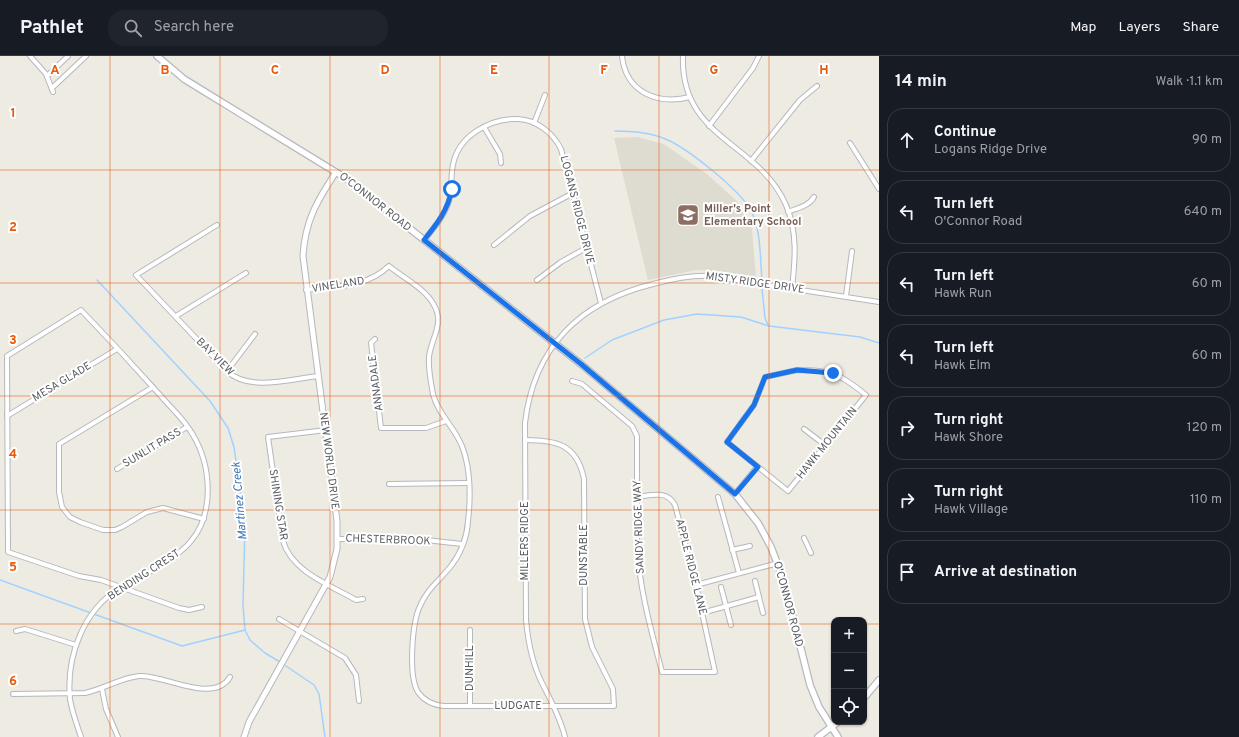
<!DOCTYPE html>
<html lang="en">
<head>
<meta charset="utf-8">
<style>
	:root { --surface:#171b24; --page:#20242c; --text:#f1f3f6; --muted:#9ea1a6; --line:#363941 }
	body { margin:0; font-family:Overpass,sans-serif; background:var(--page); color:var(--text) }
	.controls { position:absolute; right:12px; bottom:12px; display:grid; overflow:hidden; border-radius:8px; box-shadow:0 1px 3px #0004 }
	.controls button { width:36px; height:36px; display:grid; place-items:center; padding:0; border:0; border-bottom:1px solid var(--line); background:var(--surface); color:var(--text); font:20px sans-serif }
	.stop { position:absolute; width:12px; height:12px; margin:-9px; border:3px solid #1a73e8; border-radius:50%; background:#fff }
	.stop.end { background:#1a73e8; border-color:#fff; box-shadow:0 1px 4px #0008 }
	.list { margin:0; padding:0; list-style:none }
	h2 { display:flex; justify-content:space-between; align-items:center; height:52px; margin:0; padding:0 16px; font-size:17px }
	h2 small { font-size:13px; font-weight:400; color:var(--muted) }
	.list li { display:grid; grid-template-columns:26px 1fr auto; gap:12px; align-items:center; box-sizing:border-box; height:64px; margin:0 8px 8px; padding:0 8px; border:1px solid var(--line); border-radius:16px }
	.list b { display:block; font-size:15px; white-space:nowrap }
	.list p { margin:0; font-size:13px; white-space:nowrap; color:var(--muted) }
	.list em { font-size:13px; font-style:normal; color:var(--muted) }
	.icon { flex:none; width:22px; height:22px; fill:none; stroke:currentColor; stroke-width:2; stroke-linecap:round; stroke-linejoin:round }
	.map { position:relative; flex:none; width:879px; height:681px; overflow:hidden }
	header { display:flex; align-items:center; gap:24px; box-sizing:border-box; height:56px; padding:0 20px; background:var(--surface); border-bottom:1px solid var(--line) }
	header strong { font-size:19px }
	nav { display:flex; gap:22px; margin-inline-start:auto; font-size:14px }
	.search { width:280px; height:36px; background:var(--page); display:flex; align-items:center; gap:10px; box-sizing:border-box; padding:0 14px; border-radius:16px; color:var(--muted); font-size:15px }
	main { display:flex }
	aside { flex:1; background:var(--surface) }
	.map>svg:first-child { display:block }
	.education { fill:#dedbd0 }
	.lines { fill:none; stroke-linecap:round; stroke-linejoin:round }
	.stream { stroke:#a1d2ff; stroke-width:1.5 }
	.minor-casing { stroke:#b5b8bd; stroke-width:6 }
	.tertiary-casing { stroke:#b5b8bd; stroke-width:7 }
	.secondary-casing { stroke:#b6b9bf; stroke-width:8 }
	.minor { stroke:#fff; stroke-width:4 }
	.tertiary { stroke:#fff; stroke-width:5 }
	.secondary { stroke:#fff; stroke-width:5.5 }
	.route { stroke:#1a73e8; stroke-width:5 }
	.grid { fill:none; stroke:#e8590c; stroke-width:1; stroke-opacity:0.55 }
	.labels { text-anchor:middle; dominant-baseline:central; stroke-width:4; stroke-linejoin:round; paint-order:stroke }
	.street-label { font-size:11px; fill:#5a5e63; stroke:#fff }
	.education-label { font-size:11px; font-weight:bold; fill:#785e54; stroke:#fff; text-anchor:start }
	.water-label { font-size:12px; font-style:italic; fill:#4077bb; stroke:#fff }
	.grid-label { font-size:13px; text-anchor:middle; font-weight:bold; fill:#e8590c; stroke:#fff; stroke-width:4; stroke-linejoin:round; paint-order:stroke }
</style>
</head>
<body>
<header>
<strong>Pathlet</strong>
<div class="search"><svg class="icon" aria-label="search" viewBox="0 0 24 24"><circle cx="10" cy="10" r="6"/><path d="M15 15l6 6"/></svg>Search here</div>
<nav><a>Map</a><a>Layers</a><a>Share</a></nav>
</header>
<main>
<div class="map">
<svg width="879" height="681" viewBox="0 0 879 681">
	<rect width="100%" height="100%" fill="#eeebe2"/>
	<!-- education -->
	<path class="education" d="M637,81L664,88L708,119L737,145L752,174L756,221L718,215L696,214L648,224L614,82Z"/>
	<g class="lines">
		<!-- stream -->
		<g class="stream">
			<path d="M615,75C631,75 648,76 663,82C685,90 745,137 753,159C761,179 760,201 762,223"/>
			<path d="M97,224L210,345L228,372L234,391L245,470L243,549L245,574L250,584L265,597L280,606"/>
			<path d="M762,233L765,262L768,269"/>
			<path d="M585,302L612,284L664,264L697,258L741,261L769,270L860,281L879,287"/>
			<path d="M0,524L182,590L245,574"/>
			<path d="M283,608L314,629L319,638L325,681"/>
		</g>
		<!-- minor casing -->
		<g class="minor-casing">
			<g id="minor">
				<path d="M30,0L46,18L53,36"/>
				<path d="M622,0C626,37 658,49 690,41"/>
				<path d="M683,0C680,83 759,86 786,149C798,177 795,204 792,233"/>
				<path d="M47,20L68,0"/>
				<path d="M52,32L86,0"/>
				<path d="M534,67L545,39"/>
				<path d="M709,70L753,12L759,0"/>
				<path d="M484,71L500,98L501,107"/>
				<path d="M850,87L879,133"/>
				<path d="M751,105L800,44L817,30"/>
				<path d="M788,156C798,152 809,150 814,141"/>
				<path d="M217,169L136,219L227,315C249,336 290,323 318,320"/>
				<path d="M424,184C433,173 443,162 448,148C453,135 450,122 453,109C458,80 490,62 518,63C537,64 553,77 561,93L601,247"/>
				<path d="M494,189L530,160L573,137"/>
				<path d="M537,224L561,206L586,192"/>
				<path d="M306,234C336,230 366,232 389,210C403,222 425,232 434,249C445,268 431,282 429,301C428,313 431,327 433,338C437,355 450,367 458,382C471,404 471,440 468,465C467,480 461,497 451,510C440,524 427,533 420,550C412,567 408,620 418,636C424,645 434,649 444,650H614L613,633L592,591L585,563L584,423C577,388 556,384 525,384"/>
				<path d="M846,240L852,195"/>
				<path d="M176,260L246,217"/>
				<path d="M375,283L371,287L381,372H426L446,365"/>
				<path d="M797,314C831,314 839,317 866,339L788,435L727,386L754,349L765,321Z"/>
				<path d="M227,315L255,278"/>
				<path d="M572,325L582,328L632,370L637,380V487C639,532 651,574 662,616H715L696,529L675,449C667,434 652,439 637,441"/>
				<path d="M153,331L59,388V436L62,451L70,461L80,466L103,474H115L122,471L147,456L163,452L204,463"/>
				<path d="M7,360L117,293"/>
				<path d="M804,373L825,389"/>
				<path d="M326,374L268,381L283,485C292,516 330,529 356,544L363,543"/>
				<path d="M117,413L187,371"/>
				<path d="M389,428L468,427"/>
				<path d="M735,438L757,411"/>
				<path d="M718,441L739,517"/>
				<path d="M804,482L811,497"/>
				<path d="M338,483H417L462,488"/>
				<path d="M732,494L750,490"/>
				<path d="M696,529L778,507"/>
				<path d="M721,531L731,569"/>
				<path d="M759,541L763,557"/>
				<path d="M702,557L759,541L755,525"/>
				<path d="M279,563L345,602L356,619L359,645"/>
				<path d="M470,574V650"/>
				<path d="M16,575L25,573L76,589"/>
				<path d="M102,633L106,653L118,681"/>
				<path d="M13,638L85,637C104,633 120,622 139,620C163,618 214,649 230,621"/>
				<path d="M81,681C77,669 72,656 70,643C66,601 83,554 120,532C141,520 177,503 191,485C215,457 211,409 193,379C185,364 171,352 160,339C134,310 108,282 81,254L7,300L8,496L79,520L101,524L179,552L189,554L202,551"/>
				<path d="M565,681C560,661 551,645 542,627C532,607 528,586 526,564L525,367C534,291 580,246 653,228C672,223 691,219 710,220L879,246"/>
			</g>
		</g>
		<!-- tertiary casing -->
		<g class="tertiary-casing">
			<path id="tertiary" d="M244,681L249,666L330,521L337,493V465L303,200C305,165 317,145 336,116"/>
		</g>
		<!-- secondary casing -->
		<g class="secondary-casing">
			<g id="secondary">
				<path d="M157,0L184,23L347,123L581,308L735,438L758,467L771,491L784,525L810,629L819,651L838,681"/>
				<path d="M864,642L879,624"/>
				<path d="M818,681L838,666"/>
			</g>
		</g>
		<!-- minor -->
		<use href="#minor" class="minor"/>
		<!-- tertiary -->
		<use href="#tertiary" class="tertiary"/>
		<!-- secondary -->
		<use href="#secondary" class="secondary"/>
	</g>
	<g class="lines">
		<!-- route -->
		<path class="route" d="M452,133C448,154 437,168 424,184L581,308L735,438L758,411L727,386L754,349L765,321L797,314L833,317"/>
	</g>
	<!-- grid -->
	<path class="grid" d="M110,0V681M220,0V681M330,0V681M440,0V681M549,0V681M659,0V681M769,0V681M0,114H879M0,227H879M0,340H879M0,454H879M0,568H834M864,568H879"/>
	<!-- icons -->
	<defs>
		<g id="school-square" transform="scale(1.15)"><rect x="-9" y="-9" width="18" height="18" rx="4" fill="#8d6e63" stroke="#fff"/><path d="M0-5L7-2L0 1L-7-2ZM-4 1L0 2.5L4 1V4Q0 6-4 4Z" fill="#fff"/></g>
	</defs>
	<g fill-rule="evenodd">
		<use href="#school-square" x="688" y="159"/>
	</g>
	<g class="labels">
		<!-- street labels -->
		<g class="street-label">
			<text transform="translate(375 146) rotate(38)">O'CONNOR ROAD</text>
			<text transform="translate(577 154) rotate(76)">LOGANS RIDGE DRIVE</text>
			<text transform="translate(755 227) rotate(8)">MISTY RIDGE DRIVE</text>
			<text transform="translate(338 229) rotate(-9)">VINELAND</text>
			<text transform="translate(215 301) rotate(45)">BAY VIEW</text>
			<text transform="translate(62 326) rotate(-31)">MESA GLADE</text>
			<text transform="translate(376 327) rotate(-97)">ANNADALE</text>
			<text transform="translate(827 387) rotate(-51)">HAWK MOUNTAIN</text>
			<text transform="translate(152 392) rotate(-31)">SUNLIT PASS</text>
			<text transform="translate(329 405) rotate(83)">NEW WORLD DRIVE</text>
			<text transform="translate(278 449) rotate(81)">SHINING STAR</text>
			<text transform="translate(639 471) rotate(-92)">SANDY RIDGE WAY</text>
			<text transform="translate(388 484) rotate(2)">CHESTERBROOK</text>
			<text transform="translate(525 485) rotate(-90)">MILLERS RIDGE</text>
			<text transform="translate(584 499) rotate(-90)">DUNSTABLE</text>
			<text transform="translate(691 511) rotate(76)">APPLE RIDGE LANE</text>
			<text transform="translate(144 519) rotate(-33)">BENDING CREST</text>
			<text transform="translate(788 548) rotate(75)">O'CONNOR ROAD</text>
			<text transform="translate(470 612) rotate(-90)">DUNHILL</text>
			<text x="518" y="650">LUDGATE</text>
		</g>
		<!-- education labels -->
		<g class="education-label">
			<text x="704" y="153">Miller's Point<tspan x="704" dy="13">Elementary School</tspan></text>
		</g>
		<!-- water labels -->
		<g class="water-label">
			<text transform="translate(240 445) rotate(-95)">Martinez Creek</text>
		</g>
	</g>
	<g class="grid-label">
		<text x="55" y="18">A</text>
		<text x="165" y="18">B</text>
		<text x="275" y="18">C</text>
		<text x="385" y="18">D</text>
		<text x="494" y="18">E</text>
		<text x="604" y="18">F</text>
		<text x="714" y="18">G</text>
		<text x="824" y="18">H</text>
		<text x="13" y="61">1</text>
		<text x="13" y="175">2</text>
		<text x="13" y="288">3</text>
		<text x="13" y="402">4</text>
		<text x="13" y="515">5</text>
		<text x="13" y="629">6</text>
	</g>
</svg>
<div class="controls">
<button>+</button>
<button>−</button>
<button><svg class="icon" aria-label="locate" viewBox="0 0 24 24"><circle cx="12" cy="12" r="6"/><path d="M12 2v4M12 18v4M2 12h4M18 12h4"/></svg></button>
</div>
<div class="stop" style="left:452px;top:133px"></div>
<div class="stop end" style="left:833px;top:317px"></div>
</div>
<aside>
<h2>14 min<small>Walk · 1.1 km</small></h2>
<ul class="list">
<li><svg class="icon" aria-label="ahead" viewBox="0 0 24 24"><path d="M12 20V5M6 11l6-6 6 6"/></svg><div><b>Continue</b><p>Logans Ridge Drive</p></div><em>90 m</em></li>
<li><svg class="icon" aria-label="left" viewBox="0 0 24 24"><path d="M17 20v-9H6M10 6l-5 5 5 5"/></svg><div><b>Turn left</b><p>O'Connor Road</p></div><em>640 m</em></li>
<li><svg class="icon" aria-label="left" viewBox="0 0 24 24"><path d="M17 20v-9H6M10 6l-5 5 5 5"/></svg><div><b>Turn left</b><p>Hawk Run</p></div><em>60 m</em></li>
<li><svg class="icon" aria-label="left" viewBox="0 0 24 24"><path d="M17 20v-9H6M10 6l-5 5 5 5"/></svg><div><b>Turn left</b><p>Hawk Elm</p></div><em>60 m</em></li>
<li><svg class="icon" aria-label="right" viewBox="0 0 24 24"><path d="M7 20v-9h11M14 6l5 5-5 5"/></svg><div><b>Turn right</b><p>Hawk Shore</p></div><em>120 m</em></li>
<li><svg class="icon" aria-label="right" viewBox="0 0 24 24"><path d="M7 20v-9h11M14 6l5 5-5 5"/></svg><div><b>Turn right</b><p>Hawk Village</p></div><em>110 m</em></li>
<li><svg class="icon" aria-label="arrive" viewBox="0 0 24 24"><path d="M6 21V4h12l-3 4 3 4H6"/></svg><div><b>Arrive at destination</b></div></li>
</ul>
</aside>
</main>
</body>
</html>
